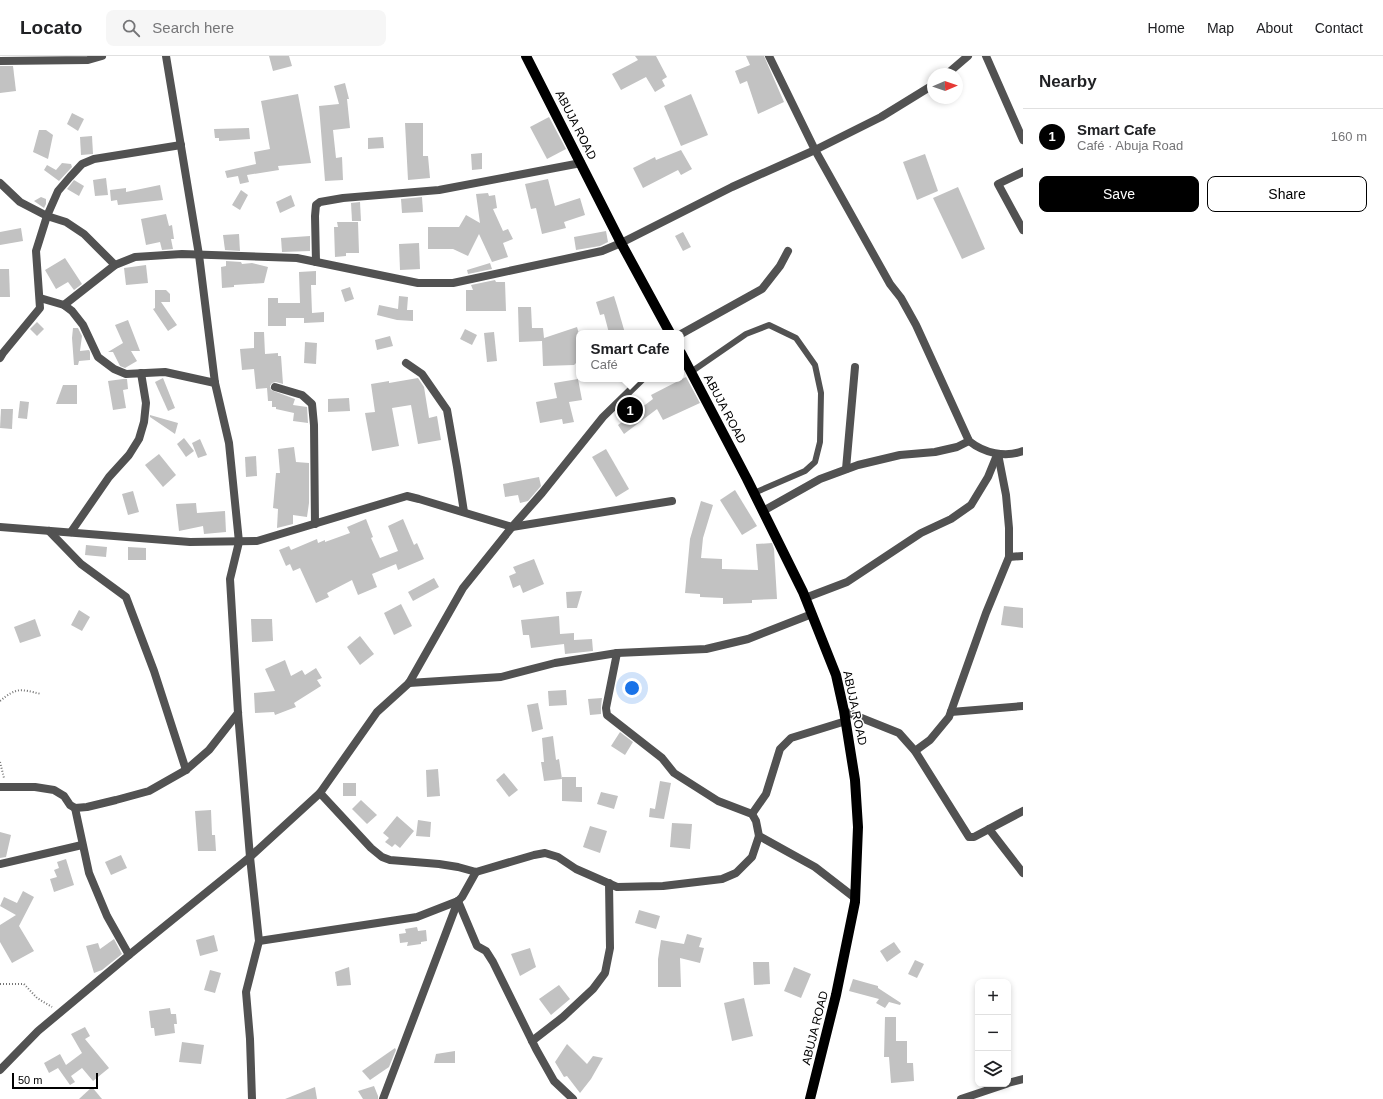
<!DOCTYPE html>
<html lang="en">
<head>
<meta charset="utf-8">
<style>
	:root { --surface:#fff; --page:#f6f6f6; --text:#202124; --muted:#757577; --line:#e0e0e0; --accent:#000 }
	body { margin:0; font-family:Helvetica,sans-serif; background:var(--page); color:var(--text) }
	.controls { position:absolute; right:12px; bottom:12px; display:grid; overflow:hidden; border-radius:8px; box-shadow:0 2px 6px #0003 }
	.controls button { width:36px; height:36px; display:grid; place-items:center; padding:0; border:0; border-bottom:1px solid var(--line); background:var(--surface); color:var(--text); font:20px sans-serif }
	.compass { position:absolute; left:927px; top:12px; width:36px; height:36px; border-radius:50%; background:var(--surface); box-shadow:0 2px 6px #0003; rotate:88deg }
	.scale { position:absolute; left:12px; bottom:10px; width:86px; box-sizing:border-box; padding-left:4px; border:2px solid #000; border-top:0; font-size:11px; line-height:14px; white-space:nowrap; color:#000; -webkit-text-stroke:3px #fff; paint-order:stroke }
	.you { position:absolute; left:632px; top:632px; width:14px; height:14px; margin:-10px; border:3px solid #fff; border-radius:50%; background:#1a73e8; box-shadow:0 0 0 6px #1a73e833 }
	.badge { display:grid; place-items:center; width:26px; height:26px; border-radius:50%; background:var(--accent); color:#fff; font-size:13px; font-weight:700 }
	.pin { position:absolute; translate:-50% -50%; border:2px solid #fff; box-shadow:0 1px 4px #0006 }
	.popup { position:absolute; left:576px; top:274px; width:108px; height:52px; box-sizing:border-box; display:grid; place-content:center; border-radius:8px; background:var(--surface); filter:drop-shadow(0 1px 3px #0005); font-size:13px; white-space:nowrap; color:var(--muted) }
	.popup b { font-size:15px; color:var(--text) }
	.popup::after { content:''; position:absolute; left:50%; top:100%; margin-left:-8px; border:8px solid transparent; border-top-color:var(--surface) }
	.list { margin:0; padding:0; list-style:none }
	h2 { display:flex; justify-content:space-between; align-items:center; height:52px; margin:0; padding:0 16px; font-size:17px }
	h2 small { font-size:13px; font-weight:400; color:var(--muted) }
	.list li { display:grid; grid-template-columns:26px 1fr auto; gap:12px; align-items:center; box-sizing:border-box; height:56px; padding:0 16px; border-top:1px solid var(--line) }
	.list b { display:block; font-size:15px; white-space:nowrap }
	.list p { margin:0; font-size:13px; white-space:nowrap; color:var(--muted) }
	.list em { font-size:13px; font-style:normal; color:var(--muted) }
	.actions { display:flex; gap:8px; padding:12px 16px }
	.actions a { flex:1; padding:9px 0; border:1px solid var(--accent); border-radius:8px; text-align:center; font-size:14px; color:var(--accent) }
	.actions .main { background:var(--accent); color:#fff }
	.icon { flex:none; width:22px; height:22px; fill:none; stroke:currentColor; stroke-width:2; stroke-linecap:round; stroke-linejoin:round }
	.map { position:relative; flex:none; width:1023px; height:1043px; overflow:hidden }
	header { display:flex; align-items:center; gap:24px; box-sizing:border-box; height:56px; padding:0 20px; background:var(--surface); border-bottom:1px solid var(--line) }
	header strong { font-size:19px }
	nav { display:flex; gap:22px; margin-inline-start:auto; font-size:14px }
	.search { width:280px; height:36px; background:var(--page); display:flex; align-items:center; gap:10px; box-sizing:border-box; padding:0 14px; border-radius:8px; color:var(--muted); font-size:15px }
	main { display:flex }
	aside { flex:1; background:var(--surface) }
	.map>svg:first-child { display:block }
	.building { fill:#c2c2c2 }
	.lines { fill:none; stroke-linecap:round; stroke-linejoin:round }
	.path { stroke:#747474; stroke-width:2; stroke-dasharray:1 2; stroke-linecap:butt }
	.service { stroke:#525252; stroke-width:6 }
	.minor { stroke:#525252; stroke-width:8 }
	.primary { stroke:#000; stroke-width:10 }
	.labels { text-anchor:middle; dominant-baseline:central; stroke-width:3; stroke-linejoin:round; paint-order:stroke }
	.street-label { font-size:12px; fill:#000; stroke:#fff }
</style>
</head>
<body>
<header>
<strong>Locato</strong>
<div class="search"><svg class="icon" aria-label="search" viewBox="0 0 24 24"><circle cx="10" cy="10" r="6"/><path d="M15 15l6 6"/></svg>Search here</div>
<nav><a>Home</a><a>Map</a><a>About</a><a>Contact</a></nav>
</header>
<main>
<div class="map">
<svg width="1023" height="1043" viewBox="0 0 1023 1043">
	<rect width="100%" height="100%" fill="#fff"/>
	<!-- building -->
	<g class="building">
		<path d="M269,0H289L292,10L273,15Z"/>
		<path d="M635,0H656L667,21L662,24L665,30L655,36L646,21L621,34L612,18L638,4Z"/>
		<path d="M746,0H764L784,46L758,58L747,25L740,28L735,15L750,9Z"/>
		<path d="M0,10H13L16,35L0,37Z"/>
		<path d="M345,27L349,43H347L350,72L333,74L336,102L342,101L343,124L325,125L319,50L339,48L334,30Z"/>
		<path d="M298,38L311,107L278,110L279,114L247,119L249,126L240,128L238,120L227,122L225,115L256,108L254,96L270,93L261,45Z"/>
		<path d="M691,38L708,79L681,90L664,50Z"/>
		<path d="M72,57L84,63L78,75L67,68Z"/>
		<path d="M549,61L566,93L547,103L530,71Z"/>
		<path d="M405,67H423V100H428L430,122L408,124Z"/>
		<path d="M249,72L250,83L219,85V82H215L214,73Z"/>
		<path d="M39,74H46L53,79L48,103L33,96Z"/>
		<path d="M92,80L93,98L81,99L80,81Z"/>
		<path d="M383,81L384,92L368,93V82Z"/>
		<path d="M681,94L692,113L681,119L678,114L643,132L633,112L655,101L656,104Z"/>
		<path d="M482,97V113L472,114L471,98Z"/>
		<path d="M925,98L938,135L917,144L903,106Z"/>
		<path d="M62,107L71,108L72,111L59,125L44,114L47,109L56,114Z"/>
		<path d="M106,122L108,139L95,140L93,124Z"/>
		<path d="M548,123L555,150L580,142L585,159L564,166L566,172L542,178L536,152L531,153L525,128Z"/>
		<path d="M74,124L84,130L79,140L67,133Z"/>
		<path d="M160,129L163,144L118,149L117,144L111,145L110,134L126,132V136Z"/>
		<path d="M958,131L985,193L962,203L933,142Z"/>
		<path d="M241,134L248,139L240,154L232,149Z"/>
		<path d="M488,137L489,140L495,139L497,152L493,153L503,175L508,173L513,183L503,187L508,201L492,206L479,178L468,200L453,193H428V171H459L466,159L480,167L476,138Z"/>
		<path d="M291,139L295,150L280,157L276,146Z"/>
		<path d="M41,141L46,143V148L44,152L34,145Z"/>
		<path d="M422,141L423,156L402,157L401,143Z"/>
		<path d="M360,146L361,165H352L351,147Z"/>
		<path d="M166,158L169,170L172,169L174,183H171L173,193L162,194L160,186L146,189L141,163Z"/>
		<path d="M337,166H358L359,197H346V200L335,201L334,171H338Z"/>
		<path d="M21,172L23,185L0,189V176Z"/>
		<path d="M606,175L608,186L600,190L576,194L574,181Z"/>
		<path d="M683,176L691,191L683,195L675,180Z"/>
		<path d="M239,178L240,195L225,194L223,179Z"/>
		<path d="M310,180V195L282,196L281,182Z"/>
		<path d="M419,187L420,213L400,214L399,188Z"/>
		<path d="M65,202L82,228L74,234L68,226L56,233L45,214Z"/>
		<path d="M226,205L241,206L242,208L252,207L268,211L264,227L234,229V231L222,232L221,211L226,210Z"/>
		<path d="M490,207L492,213L468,218L467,214Z"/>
		<path d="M146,209L148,227L126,229L124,212Z"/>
		<path d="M0,213H9L10,241H0Z"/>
		<path d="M316,215V229H311L312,257L324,256V266L304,267V262H286V270H268V242H278V247H300L299,216Z"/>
		<path d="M495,224L496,226H505L506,255H466V234H473L471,229Z"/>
		<path d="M350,231L354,243L345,246L341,234Z"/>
		<path d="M155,234H166L170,238V246H161L177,269L168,275L153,253L155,252Z"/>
		<path d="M399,240L408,241L407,254H413V265L397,264L377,259L379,249L398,253Z"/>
		<path d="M614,240L618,253L625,277H609L604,258L600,259L596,246Z"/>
		<path d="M518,251H531L532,272H543L544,282L577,271L579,278V304L574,309L543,310L542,285L519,286Z"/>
		<path d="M128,264L140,295H131L137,305L125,312L120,310L113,296H108L123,287L115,269Z"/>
		<path d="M37,266L44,273L37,280L30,273Z"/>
		<path d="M73,272H78L82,280L80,295L89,294L90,296V304L79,305L78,309H74L72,282Z"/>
		<path d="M465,273L477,279L472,289L460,283Z"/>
		<path d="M254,276H264L265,298L278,297V300H281L283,328L276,326L272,327L270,330L271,334L295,343L293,349L307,351L308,367L293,365L294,357L276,353V351H272V345H268L267,332L256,333L254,313L242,314L240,293L254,292Z"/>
		<path d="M494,276L497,305L487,306L484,277Z"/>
		<path d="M390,280L393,290L377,294L375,284Z"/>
		<path d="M305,286L317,287L316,308L304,307Z"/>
		<path d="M686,321L700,347L663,364L657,353L624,378L618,369L653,343L651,339Z"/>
		<path d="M163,322L175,352L168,355L155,326Z"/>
		<path d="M418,322L424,331L429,362L437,360L441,384L418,388L411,349L392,352L399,390L372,395L365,357L375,356L371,328L389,325V327Z"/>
		<path d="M123,323H127L128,333L123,334L126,352L113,354L108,325Z"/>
		<path d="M578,323L582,344L569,346L574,366L563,368L562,363L540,367L536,346L557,342L554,327Z"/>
		<path d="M63,329H77V348H56Z"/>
		<path d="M349,342L350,355L328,356V343Z"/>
		<path d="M20,345L29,346L27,363L18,362Z"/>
		<path d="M1,353H13L12,373L0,372Z"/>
		<path d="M150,359L178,367L175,378L150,361Z"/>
		<path d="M184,382L194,395L186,401L177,388Z"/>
		<path d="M200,383L207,399L198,402L192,387Z"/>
		<path d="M294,391L296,406L309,407V447L307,461L293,459V468L277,472L278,453L273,452L276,417H280L278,393Z"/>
		<path d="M606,393L629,433L616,441L592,401Z"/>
		<path d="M159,398L176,419L163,431L145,409Z"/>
		<path d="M256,400L257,420L246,421L245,401Z"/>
		<path d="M539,421L541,430L528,445L520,447L518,439L505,441L503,428Z"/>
		<path d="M735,434L757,470L742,479L720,444Z"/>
		<path d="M133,435L139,456L128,459L122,438Z"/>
		<path d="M701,445L713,449L703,482L701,502L722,503V513L758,514L756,488L772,487L774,493L777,543L752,544V547L723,548V542L700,541V538L685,537L690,483Z"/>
		<path d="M196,447L197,457L225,455L226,476L204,478L203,470L179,475L176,448Z"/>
		<path d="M366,463L373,481L371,482L380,502L398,495L388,470L403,463L414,489L417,487L424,503L398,514L396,508L372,518L377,531L358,539L352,524L327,537L329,541L316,547L300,512L293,515L290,508L286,510L279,494L289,490L291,494L317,483L318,487L325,484V486L350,477L347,471Z"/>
		<path d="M86,489L107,491L106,501L85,499Z"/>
		<path d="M128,491L146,492V504H128Z"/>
		<path d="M534,503L544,528L523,537L520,529L513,532L509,520L516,517L513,511Z"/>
		<path d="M434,522L439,531L413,545L408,536Z"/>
		<path d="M582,535L577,552H567L566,536Z"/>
		<path d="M401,548L412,570L394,579L384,557Z"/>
		<path d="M1004,550L1023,552V572L1001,569Z"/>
		<path d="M79,554L90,561L82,575L71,569Z"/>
		<path d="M559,560L560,578L574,577V584L592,583L593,595L565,598L564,588L531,592L529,579H523L521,564Z"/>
		<path d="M35,563L41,580L20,587L14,571Z"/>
		<path d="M251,563H272L273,585L252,586Z"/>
		<path d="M360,580L374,598L360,609L347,591Z"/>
		<path d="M285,604L291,620L302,614L305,619L316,612L322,622L317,624L321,630L294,647L296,651L275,659L274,656L255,657L254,637L275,635L265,613Z"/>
		<path d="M566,634L567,649L549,650L548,635Z"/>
		<path d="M602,642L601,651V658L590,659L588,643Z"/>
		<path d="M538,647L543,673L532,676L527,649Z"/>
		<path d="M620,676L633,686L625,699L611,690Z"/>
		<path d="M553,680L556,704L559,703L562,723L544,725L541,706H544L542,682Z"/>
		<path d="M438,713L440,740L427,741L426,714Z"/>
		<path d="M504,717L518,734L509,741L496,724Z"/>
		<path d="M562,721H576V731H582V746L562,745Z"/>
		<path d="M660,725L671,727L664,763L649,761L650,752L655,753Z"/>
		<rect x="343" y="727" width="13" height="13"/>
		<path d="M601,736L618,740L614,753L597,748Z"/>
		<path d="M361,744L377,759L367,768L352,753Z"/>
		<path d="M211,754L212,779H215L216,795H198L195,755Z"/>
		<path d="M397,760L414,775L400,792L395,788L392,791L385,786L389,782L383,777Z"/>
		<path d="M418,764L431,766L430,781L416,780Z"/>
		<path d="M672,767L692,768L690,793L670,791Z"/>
		<path d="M590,770L607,775L600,797L583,791Z"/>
		<path d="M0,776L11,779L6,801L0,802Z"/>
		<path d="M121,799L127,812L111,819L105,806Z"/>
		<path d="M66,803L74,829L54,836L50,823L57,821L54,814L59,812L57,806Z"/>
		<path d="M23,835L34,841L19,870L34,895L12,907L0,886V869L16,859L0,850L4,841L17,847Z"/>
		<path d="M639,854L660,860L656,873L635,867Z"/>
		<path d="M417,871L418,875L426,874L427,885L421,886V888L407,890L408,886L400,887L399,878L406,877L405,873Z"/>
		<path d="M687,878L702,882L699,891L704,892L700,907L680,902L681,931H658V903L661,884L684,888Z"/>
		<path d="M214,879L218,895L200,900L196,884Z"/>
		<path d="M114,883L122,898L102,914L94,917L86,890L98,887L100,893Z"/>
		<path d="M894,886L901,896L887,906L880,895Z"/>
		<path d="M530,892L536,911L520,920L511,898Z"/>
		<path d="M915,904L924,908L917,922L908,918Z"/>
		<path d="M753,906H769L770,928L754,929Z"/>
		<path d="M349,911L351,929L337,930L335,916Z"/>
		<path d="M794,911L811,918L801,942L784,935Z"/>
		<path d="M210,914L221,917L215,937L204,934Z"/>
		<path d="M853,923L878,930V932L901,947L900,949L889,946L885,952L876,947L879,943L849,935Z"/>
		<path d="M559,929L570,943L551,959L539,943Z"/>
		<path d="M744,942L753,980L732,985L724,947Z"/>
		<path d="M170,952L171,958H176L177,968H174L175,977L155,980L154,972H151L149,955Z"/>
		<path d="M885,961H896V985H907V1007H913L914,1025L891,1027L889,1001H884Z"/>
		<path d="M85,971L90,980L85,983L109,1012L93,1025L82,1012L71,1020L75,1026L70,1029L58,1012L49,1017L44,1007L60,998L66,1009L82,997L71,978Z"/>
		<path d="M182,986L204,989L201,1008L179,1006Z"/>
		<path d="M567,988L587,1008L593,1000L603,1002L591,1023L580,1037L567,1020L564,1021L555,1006Z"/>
		<path d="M395,992L396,994L389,1011L370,1024L362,1015Z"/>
		<path d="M455,995V1007H434L436,998Z"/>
		<path d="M374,1030L378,1040V1043H363L358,1035Z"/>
		<path d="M92,1031L102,1043H79Z"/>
		<path d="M315,1031L317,1043H285Z"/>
	</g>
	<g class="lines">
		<!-- path -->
		<g class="path">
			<path d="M0,645C17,631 20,633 41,638"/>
			<path d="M0,706L4,722"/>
			<path d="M0,928H24L37,942L52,951"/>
		</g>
		<!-- service -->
		<path class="service" d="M691,316L746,278L769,269L796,282L815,309L821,337L820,386L815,406L805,415L754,437"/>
		<!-- minor -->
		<g class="minor">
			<path d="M166,0L199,199L215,327L229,387L239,486L230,523L238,657L250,801L259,885L246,936L250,983L252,1043"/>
			<path d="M769,0L815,94L890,228L901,242L916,269L969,385C984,397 1005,402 1023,395"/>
			<path d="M986,0L1023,84"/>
			<path d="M0,5L88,4L102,0"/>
			<path d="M947,18L968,0"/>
			<path d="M1023,116L998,128L1023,174"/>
			<path d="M0,127L20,146L47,160L66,166L84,178L115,209"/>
			<path d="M316,206L315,160L316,149L320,146L343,142L439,134L581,107"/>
			<path d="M40,242L64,249L72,255L83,269L98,301L114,313L126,318L165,316L215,327"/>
			<path d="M64,249L115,209L135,201L182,198L297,202L418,227H453L602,195L621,187L732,131L815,94L881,61L933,29"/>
			<path d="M681,278L762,233L780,210L788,195"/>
			<path d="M0,302L3,297L40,252L36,195L47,160L58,135L70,121L82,108L94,103L181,89"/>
			<path d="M406,307L422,318L447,354L457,411L464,456"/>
			<path d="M275,331L302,339L312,348L314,369L315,468"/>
			<path d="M846,413L855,311"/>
			<path d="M763,455L820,423L858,409L900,399L935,396L957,391L969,385"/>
			<path d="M0,471L190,486L257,485L407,440L419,443L512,471L672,445"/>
			<path d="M49,475L81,508L126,541L154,615L186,714"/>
			<path d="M71,476L109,421L129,399L139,383L144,366L146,347L141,317"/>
			<path d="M1009,501L1023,500"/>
			<path d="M805,542L847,526L921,477L951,463L971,449L988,421L997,399"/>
			<path d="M617,597L606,652L607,659L662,702L674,717L718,745L752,758L756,765L759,780L815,811L855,842"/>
			<path d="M409,627L501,621L555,607L617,597L706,593L748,583L812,558"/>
			<path d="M844,655L899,677L915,695L969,781H974L1023,755"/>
			<path d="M951,656L1023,650"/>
			<path d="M915,695L930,684L949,661L986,557L1009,501V472L1006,439L998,398"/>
			<path d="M0,731H35L54,734L64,740L70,749L75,752L87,751L116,744L149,735L186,714L209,694L238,657"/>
			<path d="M320,737L371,792L382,801L390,804L439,808L458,811L476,816L534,799L545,797L558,801L576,813L617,831L663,830L722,823L736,817L752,801L759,780"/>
			<path d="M75,752L89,817L107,860L129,899"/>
			<path d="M752,758L766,738L780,693L791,682L846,665"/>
			<path d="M989,773L1023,817"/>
			<path d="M0,808L82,789"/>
			<path d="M458,845L477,890L486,895L493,906L536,993L554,1025L573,1043"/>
			<path d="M259,885L417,861L458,845L462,841L476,816"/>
			<path d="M532,985L563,961L593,933L605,917L610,892L609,827"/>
			<path d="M0,1014L38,975L129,899L250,801L320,737L377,656L409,627L463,532L512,471L542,437L603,361L642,323"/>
			<path d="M1008,1027L1023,1023"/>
			<path d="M383,1043L458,845"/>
			<path d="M961,1043L1006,1028"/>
		</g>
		<!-- primary -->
		<g class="primary">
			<path d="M526,0L621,187L670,277"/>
			<path d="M681,297L747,423L803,536L836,619L844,655L855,724L858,771L855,846L836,939L810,1043"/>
		</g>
	</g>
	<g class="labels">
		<!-- street labels -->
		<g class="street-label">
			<text transform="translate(576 69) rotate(63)">ABUJA ROAD</text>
			<text transform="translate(725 353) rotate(62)">ABUJA ROAD</text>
			<text transform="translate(855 652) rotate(78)">ABUJA ROAD</text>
			<text transform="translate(815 972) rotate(-76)">ABUJA ROAD</text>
		</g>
	</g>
</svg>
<div class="controls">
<button>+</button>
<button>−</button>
<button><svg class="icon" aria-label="layers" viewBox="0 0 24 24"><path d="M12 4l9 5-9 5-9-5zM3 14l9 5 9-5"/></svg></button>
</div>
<svg class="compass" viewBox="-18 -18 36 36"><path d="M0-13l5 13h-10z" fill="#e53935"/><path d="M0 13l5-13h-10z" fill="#757577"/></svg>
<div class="scale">50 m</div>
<div class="you"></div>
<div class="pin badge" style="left:630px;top:354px">1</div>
<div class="popup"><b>Smart Cafe</b>Café</div>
</div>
<aside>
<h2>Nearby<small></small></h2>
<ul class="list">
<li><span class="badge">1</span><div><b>Smart Cafe</b><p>Café · Abuja Road</p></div><em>160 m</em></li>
</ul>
<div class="actions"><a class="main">Save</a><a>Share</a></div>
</aside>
</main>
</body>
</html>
